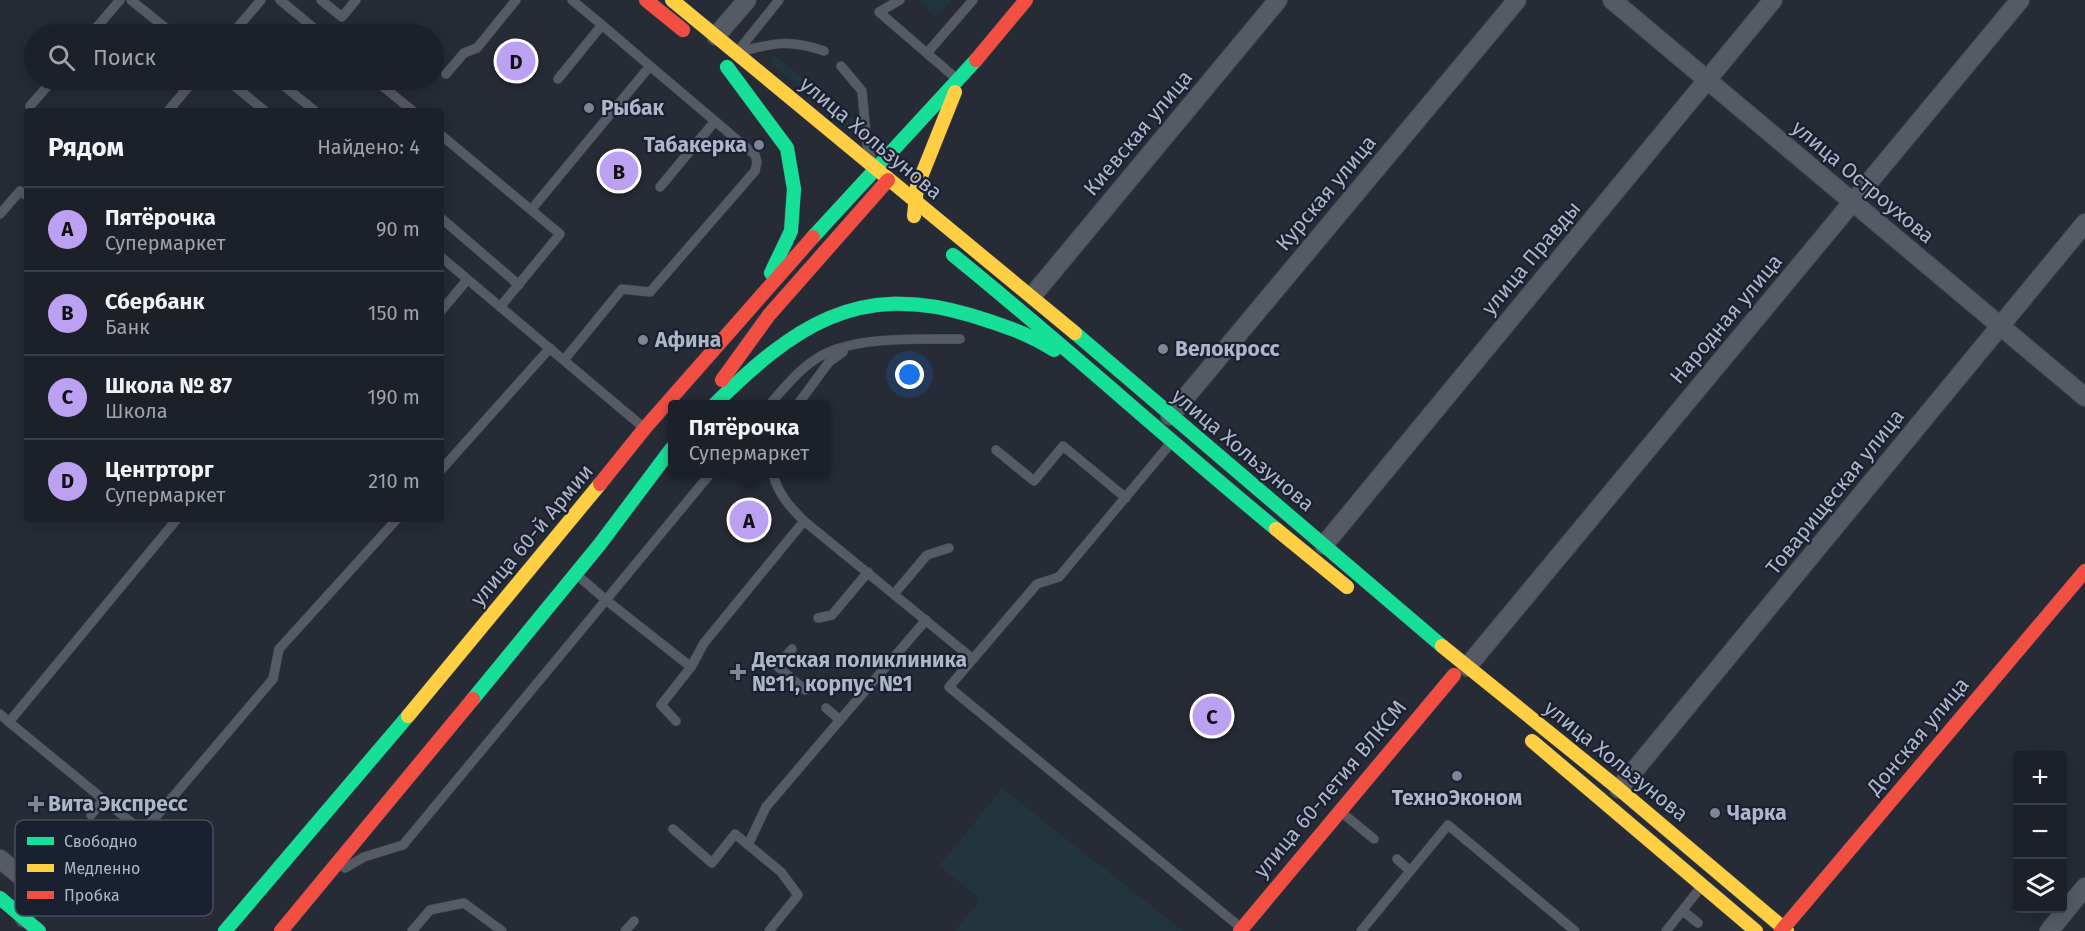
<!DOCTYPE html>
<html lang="ru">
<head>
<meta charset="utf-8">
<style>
	:root { --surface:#1c2028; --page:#252830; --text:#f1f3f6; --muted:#a0a3a8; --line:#3a3e45; --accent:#bca0f2 }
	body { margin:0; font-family:"Fira Sans",sans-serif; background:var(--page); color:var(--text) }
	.controls { position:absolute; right:18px; bottom:18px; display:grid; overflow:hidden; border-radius:6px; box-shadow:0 3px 15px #0003 }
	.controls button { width:54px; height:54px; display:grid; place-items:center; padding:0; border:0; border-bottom:2px solid var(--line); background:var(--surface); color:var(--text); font:30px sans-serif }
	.you { position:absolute; left:910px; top:375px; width:21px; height:21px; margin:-15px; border:4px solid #fff; border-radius:50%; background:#1a73e8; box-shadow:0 0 0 9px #1a73e833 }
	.badge { display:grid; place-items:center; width:39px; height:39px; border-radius:50%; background:var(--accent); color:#111; font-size:20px; font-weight:700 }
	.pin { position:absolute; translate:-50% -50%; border:3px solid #fff; box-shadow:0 2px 6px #0006 }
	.popup { position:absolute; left:668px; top:400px; width:162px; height:78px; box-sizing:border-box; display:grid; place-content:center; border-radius:6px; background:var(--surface); filter:drop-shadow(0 2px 4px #0005); font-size:20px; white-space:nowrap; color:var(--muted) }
	.popup b { font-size:22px; color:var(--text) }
	.popup::after { content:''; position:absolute; left:50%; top:100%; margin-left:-12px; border:12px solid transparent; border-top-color:var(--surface) }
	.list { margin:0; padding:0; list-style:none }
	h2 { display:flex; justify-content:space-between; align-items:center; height:78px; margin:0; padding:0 24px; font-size:26px }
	h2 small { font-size:20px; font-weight:400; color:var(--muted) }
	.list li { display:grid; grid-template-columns:39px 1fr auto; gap:18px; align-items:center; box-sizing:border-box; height:84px; padding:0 24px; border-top:2px solid var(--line) }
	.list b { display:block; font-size:22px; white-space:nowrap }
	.list p { margin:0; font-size:20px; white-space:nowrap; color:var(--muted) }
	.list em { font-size:20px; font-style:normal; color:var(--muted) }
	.icon { flex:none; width:33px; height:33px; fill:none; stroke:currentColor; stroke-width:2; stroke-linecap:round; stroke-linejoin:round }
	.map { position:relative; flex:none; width:2085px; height:931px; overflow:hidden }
	.search { position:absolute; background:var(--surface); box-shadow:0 3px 15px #0003; left:24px; top:24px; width:420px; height:66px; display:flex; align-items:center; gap:15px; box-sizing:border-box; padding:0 21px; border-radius:33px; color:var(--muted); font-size:22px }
	.panel { position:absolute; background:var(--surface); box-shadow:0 3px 15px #0003; left:24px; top:108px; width:420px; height:414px; border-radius:6px }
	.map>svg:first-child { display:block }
	.green { fill:#23353c }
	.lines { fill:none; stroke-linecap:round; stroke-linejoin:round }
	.lane-casing { stroke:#42464f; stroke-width:10 }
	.street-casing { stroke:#42464f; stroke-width:20 }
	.fast-casing { stroke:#42464f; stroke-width:15 }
	.slow-casing { stroke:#42464f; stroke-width:15 }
	.jam-casing { stroke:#42464f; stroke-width:15 }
	.lane { stroke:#565a64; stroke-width:9 }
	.street { stroke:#565a64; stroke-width:18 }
	.fast { stroke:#16e098; stroke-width:14 }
	.slow { stroke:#ffcf43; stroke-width:14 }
	.jam { stroke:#f24e42; stroke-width:14 }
	.poi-dot { fill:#7f8595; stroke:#192130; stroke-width:2 }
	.labels { text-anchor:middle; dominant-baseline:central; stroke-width:4.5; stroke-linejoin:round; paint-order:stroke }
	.poi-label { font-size:21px; font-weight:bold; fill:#afb6c8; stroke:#192130; text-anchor:start }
	.street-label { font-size:21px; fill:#afb6c8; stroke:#192130 }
	.key { fill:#192130; stroke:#464e5e; stroke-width:1.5 }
	.key-label { font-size:16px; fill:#afb6c8 }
</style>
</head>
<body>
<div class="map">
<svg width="2085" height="931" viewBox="0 0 2085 931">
	<rect width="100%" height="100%" fill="#262b36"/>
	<!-- green -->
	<g class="green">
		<path d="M922,0H951L936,18L920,3Z"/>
		<path d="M775,55L856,122L857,130L850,131L772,64V57Z"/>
		<path d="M1002,788L1183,931H955L980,899L939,866Z"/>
	</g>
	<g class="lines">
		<!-- lane casing -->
		<g class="lane-casing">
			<g id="lane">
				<path d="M131,0L173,34"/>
				<path d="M280,0L321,34"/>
				<path d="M321,0L342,17L356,0"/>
				<path d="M572,0L602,25"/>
				<path d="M900,0L879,12L958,80"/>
				<path d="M91,34L120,0"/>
				<path d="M232,34L261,0"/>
				<path d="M738,51L779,0"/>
				<path d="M739,52C773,43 790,39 824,51"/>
				<path d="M927,53L973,0"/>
				<path d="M841,66L862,91L867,145L871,157"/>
				<path d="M446,74L464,53L477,48L516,0"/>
				<path d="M227,80L265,111"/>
				<path d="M277,80L315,111"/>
				<path d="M375,80L413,111"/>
				<path d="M30,106L53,80"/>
				<path d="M168,111L194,80"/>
				<path d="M441,135L560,234L500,307"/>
				<path d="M660,187L715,121"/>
				<path d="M531,210L650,66L602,25L558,79"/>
				<path d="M0,214L20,191L27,196"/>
				<path d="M441,218L519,285"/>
				<path d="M441,257L643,427"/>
				<path d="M441,311L467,280"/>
				<path d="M564,360L622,289L650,292L755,171L757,162L755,155L650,66"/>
				<path d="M770,404C785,387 799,369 819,357C854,336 921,339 960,339"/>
				<path d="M798,404L829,362L843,352"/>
				<path d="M1170,444L1059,577L1037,584L949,687L1240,927"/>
				<path d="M996,450L1034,481L1063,446L1126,498"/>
				<path d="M441,470L550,348"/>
				<path d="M773,474C778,494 790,507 804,521L973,659"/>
				<path d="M177,519L9,722L143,832L273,679L279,649L397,519"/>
				<path d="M577,575L606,600L710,474"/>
				<path d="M894,594L927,555L949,548"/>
				<path d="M818,618L832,615L868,572"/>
				<path d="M792,649L777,666L805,690"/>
				<path d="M0,714L9,722"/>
				<path d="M840,720L926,620"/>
				<path d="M676,721L661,705L691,667L704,643L804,521"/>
				<path d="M1341,812L1374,839"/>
				<path d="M91,815L103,800"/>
				<path d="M673,829L712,863L735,834L781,872L798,895L769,931"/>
				<path d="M748,845L766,807L840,720L826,708"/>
				<path d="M1397,859L1410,871"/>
				<path d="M345,868L364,857L403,845L606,600L691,667"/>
				<path d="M34,887L72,840"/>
				<path d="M1683,911L1698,923"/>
				<path d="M412,931L430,910L464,903L502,931"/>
				<path d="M625,931L634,921"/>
				<path d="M1361,931L1448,825L1575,931"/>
				<path d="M1666,931L1701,887"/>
			</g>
		</g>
		<!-- street casing -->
		<g class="street-casing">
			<g id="street">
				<path d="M1612,0L2085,397"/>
				<path d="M716,36L747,0"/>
				<path d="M1033,295L1278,0"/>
				<path d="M1170,416L1517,0"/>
				<path d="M1324,545L1773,0"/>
				<path d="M1467,667L2020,0"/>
				<path d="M1619,789L2085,223"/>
				<path d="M0,859L34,887L24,918"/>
				<path d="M2049,931L2085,887"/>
			</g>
		</g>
		<!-- fast casing -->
		<g class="fast-casing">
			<g id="fast">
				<path d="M727,67L787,148L794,189L791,231L771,273"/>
				<path d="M813,237L976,60"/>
				<path d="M953,255C1063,344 1167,439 1276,529"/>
				<path d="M1075,333L1442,646"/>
				<path d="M715,404C793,327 857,281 970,315C999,324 1028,333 1054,350"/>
				<path d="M473,699L600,544L672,448"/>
				<path d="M0,898L39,931"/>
				<path d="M225,931L408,716"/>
			</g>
		</g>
		<!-- slow casing -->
		<g class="slow-casing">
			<g id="slow">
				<path d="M672,0L1075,333"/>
				<path d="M914,216L917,187L955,92"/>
				<path d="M1276,529L1347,587"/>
				<path d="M1442,646L1619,789L1787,931"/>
				<path d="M408,716L600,484"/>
				<path d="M1532,741L1756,931"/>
			</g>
		</g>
		<!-- jam casing -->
		<g class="jam-casing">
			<g id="jam">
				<path d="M646,0L683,30"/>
				<path d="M976,60L1026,0"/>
				<path d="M722,380L769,315L888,180"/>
				<path d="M600,484L645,428L813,237"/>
				<path d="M281,931L473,699"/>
				<path d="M1240,931L1454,675"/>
				<path d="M1781,931L2085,571"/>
			</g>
		</g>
		<!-- lane -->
		<use href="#lane" class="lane"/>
		<!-- street -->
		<use href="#street" class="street"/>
		<!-- fast -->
		<use href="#fast" class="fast"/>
		<!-- slow -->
		<use href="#slow" class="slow"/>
		<!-- jam -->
		<use href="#jam" class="jam"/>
	</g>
	<!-- markers -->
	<g class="poi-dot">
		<circle cx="589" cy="108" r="6"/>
		<circle cx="759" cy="145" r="6"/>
		<circle cx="643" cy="340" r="6"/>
		<circle cx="1163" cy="349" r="6"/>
		<path d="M735 663h6v6h6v6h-6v6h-6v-6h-6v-6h6z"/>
		<circle cx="1457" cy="776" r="6"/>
		<path d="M33 795h6v6h6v6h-6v6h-6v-6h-6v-6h6z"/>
		<circle cx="1715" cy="813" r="6"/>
	</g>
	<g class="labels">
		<!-- poi labels -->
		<g class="poi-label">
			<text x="601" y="108">Рыбак</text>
			<text x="747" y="145" text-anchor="end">Табакерка</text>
			<text x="655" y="340">Афина</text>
			<text x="1175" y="349">Велокросс</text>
			<text x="752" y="660">Детская поликлиника<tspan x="752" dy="24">№11, корпус №1</tspan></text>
			<text x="1457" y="798" text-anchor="middle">ТехноЭконом</text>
			<text x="48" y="804">Вита Экспресс</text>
			<text x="1727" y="813">Чарка</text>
		</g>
		<!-- street labels -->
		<g class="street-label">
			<text transform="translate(1138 133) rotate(-50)">Киевская улица</text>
			<text transform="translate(871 138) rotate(40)">улица Хользунова</text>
			<text transform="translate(1863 182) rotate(40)">улица Остроухова</text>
			<text transform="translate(1326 193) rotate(-50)">Курская улица</text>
			<text transform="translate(1531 258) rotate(-50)">улица Правды</text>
			<text transform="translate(1726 319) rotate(-50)">Народная улица</text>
			<text transform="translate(1243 450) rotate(40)">улица Хользунова</text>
			<text transform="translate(1835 492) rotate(-51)">Товарищеская улица</text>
			<text transform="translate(532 535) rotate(-50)">улица 60-й Армии</text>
			<text transform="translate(1918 736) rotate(-50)">Донская улица</text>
			<text transform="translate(1616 761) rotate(39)">улица Хользунова</text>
			<text transform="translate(1330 789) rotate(-50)">улица 60-летия ВЛКСМ</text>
		</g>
	</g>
	<!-- legend -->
	<rect x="15" y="820" width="198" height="96" rx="9" class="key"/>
	<rect x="27" y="837" width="27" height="8" fill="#16e098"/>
	<rect x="27" y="864" width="27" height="8" fill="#ffcf43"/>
	<rect x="27" y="891" width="27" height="8" fill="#f24e42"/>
	<g class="key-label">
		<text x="64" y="847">Свободно</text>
		<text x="64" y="874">Медленно</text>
		<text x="64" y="901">Пробка</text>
	</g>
</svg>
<div class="controls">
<button>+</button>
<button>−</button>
<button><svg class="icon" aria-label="layers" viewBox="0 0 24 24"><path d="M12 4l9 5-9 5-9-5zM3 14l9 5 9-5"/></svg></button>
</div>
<div class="you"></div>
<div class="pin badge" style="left:749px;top:520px">A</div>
<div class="popup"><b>Пятёрочка</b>Супермаркет</div>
<div class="pin badge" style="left:619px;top:171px">B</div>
<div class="pin badge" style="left:1212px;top:716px">C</div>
<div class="pin badge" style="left:516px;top:61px">D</div>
<div class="search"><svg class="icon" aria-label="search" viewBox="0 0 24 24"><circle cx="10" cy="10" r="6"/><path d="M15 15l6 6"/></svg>Поиск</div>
<section class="panel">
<h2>Рядом<small>Найдено: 4</small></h2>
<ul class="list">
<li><span class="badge">A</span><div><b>Пятёрочка</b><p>Супермаркет</p></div><em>90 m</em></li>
<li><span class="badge">B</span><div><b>Сбербанк</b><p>Банк</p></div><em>150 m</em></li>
<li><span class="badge">C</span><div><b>Школа № 87</b><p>Школа</p></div><em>190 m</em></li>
<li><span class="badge">D</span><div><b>Центрторг</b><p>Супермаркет</p></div><em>210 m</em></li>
</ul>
</section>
</div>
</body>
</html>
